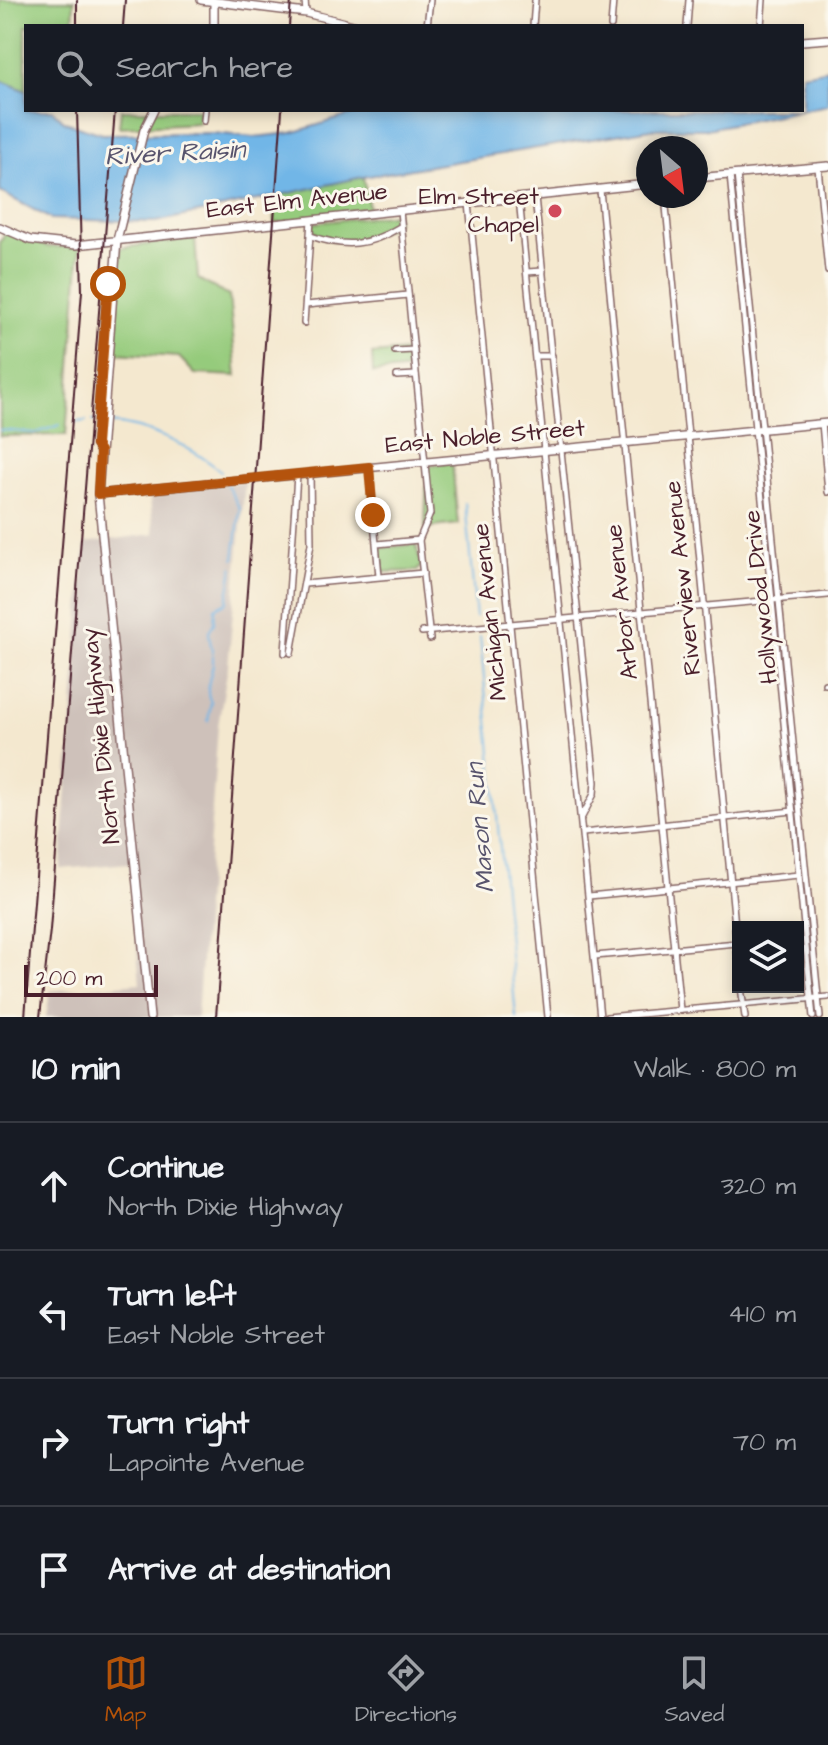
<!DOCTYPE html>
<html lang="en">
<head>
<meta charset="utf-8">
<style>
	:root { --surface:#171b24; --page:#242831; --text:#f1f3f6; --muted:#9ea1a6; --line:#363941; --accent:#b45309 }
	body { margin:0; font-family:"Architects Daughter",sans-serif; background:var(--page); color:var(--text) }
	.controls { position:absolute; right:24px; bottom:24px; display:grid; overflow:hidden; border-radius:0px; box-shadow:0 4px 12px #0003 }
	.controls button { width:72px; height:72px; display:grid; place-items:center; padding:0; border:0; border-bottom:2px solid var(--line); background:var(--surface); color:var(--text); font:40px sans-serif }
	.compass { position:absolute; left:636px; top:136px; width:72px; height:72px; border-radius:50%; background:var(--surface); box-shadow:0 4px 12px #0003; rotate:152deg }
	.scale { position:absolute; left:24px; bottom:20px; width:134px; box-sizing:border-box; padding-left:8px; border:4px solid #4a1f2b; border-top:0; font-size:22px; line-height:28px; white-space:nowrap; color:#4a1f2b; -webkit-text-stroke:6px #fbf7ec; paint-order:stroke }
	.stop { position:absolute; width:24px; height:24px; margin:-18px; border:6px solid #b45309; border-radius:50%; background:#fff }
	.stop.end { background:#b45309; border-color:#fff; box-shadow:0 2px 8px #0008 }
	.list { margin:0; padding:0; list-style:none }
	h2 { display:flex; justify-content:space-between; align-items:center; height:104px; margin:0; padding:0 32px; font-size:34px }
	h2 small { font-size:26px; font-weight:400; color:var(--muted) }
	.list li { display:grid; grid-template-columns:52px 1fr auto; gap:24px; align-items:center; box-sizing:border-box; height:128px; padding:0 32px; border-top:2px solid var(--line) }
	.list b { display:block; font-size:30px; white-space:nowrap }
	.list p { margin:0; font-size:26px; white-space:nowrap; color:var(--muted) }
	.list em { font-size:26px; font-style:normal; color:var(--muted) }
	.icon { flex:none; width:44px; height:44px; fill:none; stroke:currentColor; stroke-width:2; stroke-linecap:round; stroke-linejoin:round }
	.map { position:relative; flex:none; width:828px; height:1017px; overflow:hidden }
	.search { position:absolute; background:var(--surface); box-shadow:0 4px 12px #0003; left:24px; right:24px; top:24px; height:88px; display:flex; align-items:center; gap:20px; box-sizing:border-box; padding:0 28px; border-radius:0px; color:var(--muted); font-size:30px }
	.sheet { height:616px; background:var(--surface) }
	nav { display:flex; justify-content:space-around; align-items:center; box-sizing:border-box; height:112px; border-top:2px solid var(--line); background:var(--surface); font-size:22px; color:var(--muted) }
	nav a { display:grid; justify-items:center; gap:4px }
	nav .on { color:var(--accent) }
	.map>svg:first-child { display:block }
	.industrial { fill:#cec1ba }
	.green { fill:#95cb7c; stroke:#707554; stroke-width:2 }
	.water { fill:#71b6e7; stroke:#5e6a89; stroke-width:2 }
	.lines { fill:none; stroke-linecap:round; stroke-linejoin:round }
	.stream { stroke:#71b6e7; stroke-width:2 }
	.street-casing { stroke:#866564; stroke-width:8 }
	.secondary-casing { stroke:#866564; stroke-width:10 }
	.street { stroke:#fff; stroke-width:5 }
	.secondary { stroke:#fff; stroke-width:7 }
	.rail { stroke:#4a1f2b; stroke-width:2 }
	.route { stroke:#b45309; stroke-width:10 }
	.poi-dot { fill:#d1495b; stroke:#fbf7ec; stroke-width:3 }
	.labels { text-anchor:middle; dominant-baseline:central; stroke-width:6; stroke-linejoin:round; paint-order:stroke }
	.poi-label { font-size:24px; fill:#4a1f2b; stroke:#fbf7ec; text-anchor:end }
	.street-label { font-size:24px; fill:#4a1f2b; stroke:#fbf7ec }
	.water-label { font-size:26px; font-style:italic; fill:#58546d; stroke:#fbf7ec }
</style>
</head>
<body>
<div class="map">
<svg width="828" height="1017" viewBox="0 0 828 1017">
	<rect width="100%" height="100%" fill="#fbf7ec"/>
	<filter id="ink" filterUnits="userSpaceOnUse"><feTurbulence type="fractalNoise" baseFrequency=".0125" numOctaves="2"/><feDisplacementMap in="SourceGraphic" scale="16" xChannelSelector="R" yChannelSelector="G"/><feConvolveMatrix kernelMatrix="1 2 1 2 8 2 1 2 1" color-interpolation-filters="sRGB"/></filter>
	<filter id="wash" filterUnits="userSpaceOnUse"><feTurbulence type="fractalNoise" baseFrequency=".006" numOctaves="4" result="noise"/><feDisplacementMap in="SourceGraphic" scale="32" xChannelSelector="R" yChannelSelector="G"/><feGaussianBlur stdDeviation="1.8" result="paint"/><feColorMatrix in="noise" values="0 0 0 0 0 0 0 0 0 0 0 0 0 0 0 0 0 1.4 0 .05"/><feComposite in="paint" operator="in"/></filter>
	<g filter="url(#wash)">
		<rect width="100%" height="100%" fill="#f4e8cf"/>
		<!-- industrial -->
		<path class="industrial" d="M245,482L228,666L218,726L197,1017H46L50,991L140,983L129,863L61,869L85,543L154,534L149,491Z"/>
		<!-- green -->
		<g class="green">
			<path d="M0,0H74L73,26H26V91L0,80Z"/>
			<path d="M121,110H199L198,123L119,127Z"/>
			<path d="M363,177L370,213L274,223L276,196Z"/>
			<path d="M396,214L397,223C374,237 334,253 312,229L313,223Z"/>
			<path d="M5,233L49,247H80L66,435L0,436V243Z"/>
			<path d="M195,238L198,279L229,296L237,376L195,374L179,357L114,353L121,248Z"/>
			<path d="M407,351L411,369L373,373L372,354Z"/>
			<path d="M452,462L458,524L425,528L427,466Z"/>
			<path d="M416,544L421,566L417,571L382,572L380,548Z"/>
		</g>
		<!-- water -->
		<path class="water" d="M828,69V105L707,129H652L363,177L156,222L51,219L0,192V80L26,91V110H52L65,122L102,134L212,133L254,137L292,133L366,110H802V74Z"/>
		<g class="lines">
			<!-- stream -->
			<g class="stream">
				<path d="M93,421H94"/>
				<path d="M76,422L86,421"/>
				<path d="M108,423C145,425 194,447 221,472"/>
				<path d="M0,430L36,433L60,425"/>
				<path d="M227,485L240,509L234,559"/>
				<path d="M465,503L476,617"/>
				<path d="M480,636L516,1017"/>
				<path d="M208,721L211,702C204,690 211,676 213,664C214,654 209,641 209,631L214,623L215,608L227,602L233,567"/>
			</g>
		</g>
	</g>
	<g filter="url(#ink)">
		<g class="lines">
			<!-- street casing -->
			<g class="street-casing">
				<g id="street">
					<path d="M305,0L306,13"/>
					<path d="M427,26L430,0"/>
					<path d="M533,26L535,0"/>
					<path d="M611,26L613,0"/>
					<path d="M687,26L689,0"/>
					<path d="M761,26L763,0"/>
					<path d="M204,121L205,110"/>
					<path d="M818,167L828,271"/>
					<path d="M737,174L820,1017"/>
					<path d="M730,175L813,1017"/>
					<path d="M600,190L680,1010"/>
					<path d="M665,196L738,957"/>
					<path d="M535,197L595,782L594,794L582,817"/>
					<path d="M519,198L600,1017"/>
					<path d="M469,203L548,1017"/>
					<path d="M400,211L430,514L419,540L430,639"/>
					<path d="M311,236C345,248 369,246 400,227"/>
					<path d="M527,272L543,271"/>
					<path d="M306,305L408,295"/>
					<path d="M304,323L311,220"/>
					<path d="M395,351L414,350"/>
					<path d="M536,356H552"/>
					<path d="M397,376L416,375"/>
					<path d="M822,423L828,492"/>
					<path d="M369,468L379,576"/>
					<path d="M377,544L419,540"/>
					<path d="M305,584L423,573"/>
					<path d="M422,632L828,595"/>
					<path d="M285,653L297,475"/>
					<path d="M291,653L311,544L310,473"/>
					<path d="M825,684H828"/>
					<path d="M583,833L793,811"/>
					<path d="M589,896L799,875"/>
					<path d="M595,956L737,943"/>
					<path d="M741,987L745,1017"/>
					<path d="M607,1017L828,997"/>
				</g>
			</g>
			<!-- secondary casing -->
			<g class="secondary-casing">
				<g id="secondary">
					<path d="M201,0L306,13L357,26"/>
					<path d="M214,2V26"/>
					<path d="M802,41L828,39"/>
					<path d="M696,178L828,166"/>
					<path d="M0,227L30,240L76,245L648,184"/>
					<path d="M100,451L96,445L108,284L112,277"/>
					<path d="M98,494L828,423"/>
					<path d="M150,1017L98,494L117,240L144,130L154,110"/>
				</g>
			</g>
			<!-- street -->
			<use href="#street" class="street"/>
			<!-- secondary -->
			<use href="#secondary" class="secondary"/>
			<!-- rail -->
			<g class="rail">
				<path d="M77,26V0"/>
				<path d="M123,26L125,0"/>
				<path d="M289,26L291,0"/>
				<path d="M25,1017L82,291L77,110"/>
				<path d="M40,1017L50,930L115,110"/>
				<path d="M216,1017L282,110"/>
			</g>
		</g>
	</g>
	<g class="lines" filter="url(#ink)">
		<!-- route -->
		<path class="route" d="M108,284L96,445L100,451L98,494L369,467L373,515"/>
	</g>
	<!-- markers -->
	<circle class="poi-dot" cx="555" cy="211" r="8"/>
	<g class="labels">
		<!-- poi labels -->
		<g class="poi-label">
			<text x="539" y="197">Elm Street<tspan x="539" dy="28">Chapel</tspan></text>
		</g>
		<!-- street labels -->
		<g class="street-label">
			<text transform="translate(297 201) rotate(-6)">East Elm Avenue</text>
			<text transform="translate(485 437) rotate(-5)">East Noble Street</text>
			<text transform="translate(683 578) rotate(-96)">Riverview Avenue</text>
			<text transform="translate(761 597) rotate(-96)">Hollywood Drive</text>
			<text transform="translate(622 602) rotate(-96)">Arbor Avenue</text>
			<text transform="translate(490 612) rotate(-96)">Michigan Avenue</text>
			<text transform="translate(101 736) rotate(-96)">North Dixie Highway</text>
		</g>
		<!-- water labels -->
		<g class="water-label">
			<text transform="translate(175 153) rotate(-3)">River Raisin</text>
			<text transform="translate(480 828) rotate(-95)">Mason Run</text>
		</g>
	</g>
</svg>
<div class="controls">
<button><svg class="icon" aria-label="layers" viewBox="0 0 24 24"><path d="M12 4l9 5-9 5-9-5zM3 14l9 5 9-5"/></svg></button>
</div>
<svg class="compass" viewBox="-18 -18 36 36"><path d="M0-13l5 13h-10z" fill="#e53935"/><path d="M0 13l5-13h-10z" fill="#9ea1a6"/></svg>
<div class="scale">200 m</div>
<div class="stop" style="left:108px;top:284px"></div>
<div class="stop end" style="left:373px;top:515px"></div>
<div class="search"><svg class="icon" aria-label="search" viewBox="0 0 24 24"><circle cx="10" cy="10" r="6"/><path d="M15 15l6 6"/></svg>Search here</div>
</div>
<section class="sheet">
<h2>10 min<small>Walk · 800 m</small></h2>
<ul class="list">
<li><svg class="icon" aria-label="ahead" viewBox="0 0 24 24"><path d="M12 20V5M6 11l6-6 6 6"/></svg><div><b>Continue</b><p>North Dixie Highway</p></div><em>320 m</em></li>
<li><svg class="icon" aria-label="left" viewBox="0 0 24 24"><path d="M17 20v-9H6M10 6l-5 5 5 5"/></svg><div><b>Turn left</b><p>East Noble Street</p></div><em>410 m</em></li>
<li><svg class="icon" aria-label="right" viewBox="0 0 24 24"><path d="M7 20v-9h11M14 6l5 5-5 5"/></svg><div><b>Turn right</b><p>Lapointe Avenue</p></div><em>70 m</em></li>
<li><svg class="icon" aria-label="arrive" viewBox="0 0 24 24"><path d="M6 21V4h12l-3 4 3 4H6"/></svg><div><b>Arrive at destination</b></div></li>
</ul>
</section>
<nav>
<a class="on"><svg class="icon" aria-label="map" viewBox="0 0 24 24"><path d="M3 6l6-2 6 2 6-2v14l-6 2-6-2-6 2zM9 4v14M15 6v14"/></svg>Map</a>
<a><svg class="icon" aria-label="directions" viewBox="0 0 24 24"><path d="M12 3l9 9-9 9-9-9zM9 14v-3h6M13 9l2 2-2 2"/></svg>Directions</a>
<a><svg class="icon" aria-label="saved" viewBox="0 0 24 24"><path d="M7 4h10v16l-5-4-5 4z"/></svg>Saved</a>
</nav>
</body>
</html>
